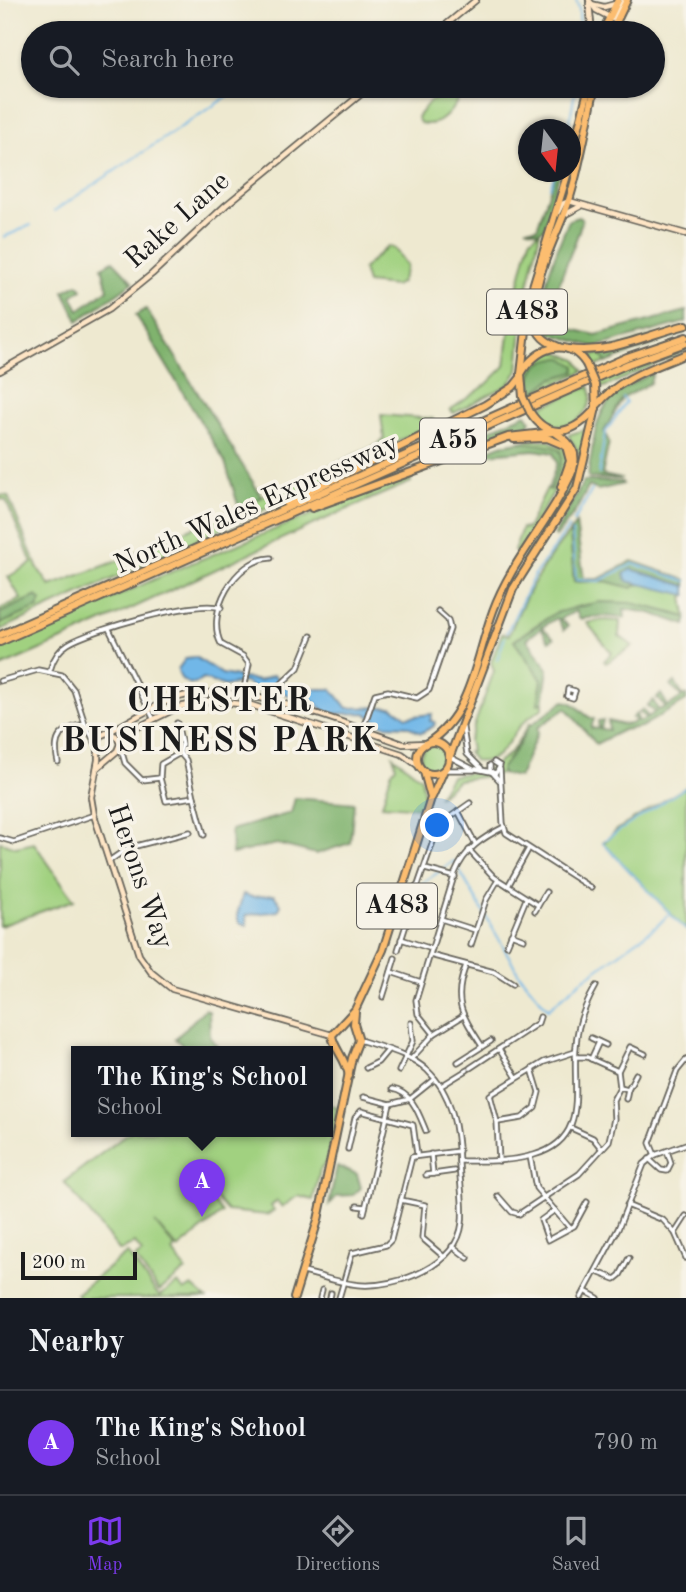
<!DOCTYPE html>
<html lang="en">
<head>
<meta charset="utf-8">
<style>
	:root { --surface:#171b24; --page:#20242c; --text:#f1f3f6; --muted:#9ea1a6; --line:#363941; --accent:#7c3aed }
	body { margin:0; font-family:"Old Standard TT",serif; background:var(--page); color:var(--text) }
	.compass { position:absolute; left:518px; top:119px; width:63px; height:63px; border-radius:50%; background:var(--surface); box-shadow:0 2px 5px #0004; rotate:165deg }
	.scale { position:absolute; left:21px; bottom:18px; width:116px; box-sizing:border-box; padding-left:7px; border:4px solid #1c1c1c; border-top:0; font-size:19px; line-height:24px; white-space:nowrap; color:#1c1c1c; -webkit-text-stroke:5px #f7f3e8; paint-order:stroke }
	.you { position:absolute; left:438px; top:826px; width:24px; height:24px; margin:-18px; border:5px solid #fff; border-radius:50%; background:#1a73e8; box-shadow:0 0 0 10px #1a73e833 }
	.badge { display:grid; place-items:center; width:46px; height:46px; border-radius:50%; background:var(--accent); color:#fff; font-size:23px; font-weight:700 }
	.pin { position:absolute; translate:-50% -58px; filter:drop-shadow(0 2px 4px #0008) }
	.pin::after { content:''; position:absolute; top:37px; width:24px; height:21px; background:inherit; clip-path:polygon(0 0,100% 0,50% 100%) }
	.popup { position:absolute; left:71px; top:1046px; width:262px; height:91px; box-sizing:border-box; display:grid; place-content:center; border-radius:0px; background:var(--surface); filter:drop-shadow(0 2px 5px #0005); font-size:23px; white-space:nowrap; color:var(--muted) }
	.popup b { font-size:26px; color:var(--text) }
	.popup::after { content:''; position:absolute; left:50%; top:100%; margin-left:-14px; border:14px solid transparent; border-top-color:var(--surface) }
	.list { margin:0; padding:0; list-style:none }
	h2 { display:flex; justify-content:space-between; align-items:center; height:91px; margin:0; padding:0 28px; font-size:30px }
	h2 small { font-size:23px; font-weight:400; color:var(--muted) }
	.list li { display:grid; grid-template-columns:46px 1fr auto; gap:21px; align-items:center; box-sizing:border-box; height:105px; padding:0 28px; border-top:2px solid var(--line) }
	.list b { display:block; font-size:26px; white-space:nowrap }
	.list p { margin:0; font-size:23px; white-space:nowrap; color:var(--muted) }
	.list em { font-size:23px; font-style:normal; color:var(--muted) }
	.icon { flex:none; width:38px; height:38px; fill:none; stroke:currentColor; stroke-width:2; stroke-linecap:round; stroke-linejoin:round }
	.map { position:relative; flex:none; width:686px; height:1298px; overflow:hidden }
	.search { position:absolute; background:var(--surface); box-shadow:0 2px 5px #0004; left:21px; right:21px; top:21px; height:77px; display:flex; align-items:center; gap:18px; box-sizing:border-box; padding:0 24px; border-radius:38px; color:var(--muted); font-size:26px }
	.sheet { height:196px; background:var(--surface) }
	nav { display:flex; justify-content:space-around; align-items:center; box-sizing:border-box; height:98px; border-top:2px solid var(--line); background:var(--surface); font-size:19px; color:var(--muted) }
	nav a { display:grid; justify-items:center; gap:4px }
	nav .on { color:var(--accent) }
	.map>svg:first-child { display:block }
	.green { fill:#a1d180; stroke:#5e764e; stroke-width:2 }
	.forest { fill:#80b36e; stroke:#4e6845; stroke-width:2 }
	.water { fill:#71b7e8; stroke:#466a82; stroke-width:2 }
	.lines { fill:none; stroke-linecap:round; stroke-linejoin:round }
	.stream { stroke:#71b7e8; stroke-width:2 }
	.street-casing { stroke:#66645b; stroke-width:7 }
	.secondary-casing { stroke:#66645b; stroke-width:8 }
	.highway-casing { stroke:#66645b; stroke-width:10 }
	.street { stroke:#fff; stroke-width:3.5 }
	.secondary { stroke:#fee5c5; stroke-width:4.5 }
	.highway { stroke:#fcbd6f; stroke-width:6 }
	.highway-bridge-casing { stroke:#66645b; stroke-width:10; stroke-linecap:butt }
	.highway-bridge { stroke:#fcbd6f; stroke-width:6 }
	.labels { text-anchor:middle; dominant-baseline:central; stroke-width:7; stroke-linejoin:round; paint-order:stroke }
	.shield { fill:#f7f3e8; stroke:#5e5c59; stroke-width:2 }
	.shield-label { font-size:26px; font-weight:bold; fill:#1c1c1c }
	.street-label { font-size:28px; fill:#1c1c1c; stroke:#f7f3e8 }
	.district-label { font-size:35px; font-weight:bold; letter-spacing:2px; fill:#1c1c1c; stroke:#f7f3e8 }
</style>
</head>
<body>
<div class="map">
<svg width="686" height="1298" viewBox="0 0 686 1298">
	<rect width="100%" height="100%" fill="#f7f3e8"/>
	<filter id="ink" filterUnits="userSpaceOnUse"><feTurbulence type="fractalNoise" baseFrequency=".0143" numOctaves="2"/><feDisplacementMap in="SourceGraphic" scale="14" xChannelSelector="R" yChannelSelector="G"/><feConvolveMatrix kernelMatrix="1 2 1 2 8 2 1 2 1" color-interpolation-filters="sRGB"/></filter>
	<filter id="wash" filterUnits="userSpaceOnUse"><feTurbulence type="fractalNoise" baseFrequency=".00686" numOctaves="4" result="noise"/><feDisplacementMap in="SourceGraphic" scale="28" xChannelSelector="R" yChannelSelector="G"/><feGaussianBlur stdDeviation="1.57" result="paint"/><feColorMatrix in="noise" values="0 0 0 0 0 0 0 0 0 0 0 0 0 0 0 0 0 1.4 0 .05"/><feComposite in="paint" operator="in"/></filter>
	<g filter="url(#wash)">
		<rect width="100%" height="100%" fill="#eee9d0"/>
		<!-- green -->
		<g class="green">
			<path d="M451,92L459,98C450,114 439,128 420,123L417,117L430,101Z"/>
			<path d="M540,232L524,304L518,371L508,385L454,413L450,410L486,385L505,366L512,311L530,239Z"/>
			<path d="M388,246L395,249L407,266L401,282L395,286L367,283L363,269Z"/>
			<path d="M686,327V332L594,367L588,357Z"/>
			<path d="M686,346V351L602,388L599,381Z"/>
			<path d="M556,351L577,360L584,371L530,395C522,374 532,353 556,351Z"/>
			<path d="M589,386C596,401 586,413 575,422C557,430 545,425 536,409Z"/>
			<path d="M381,415L433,419L434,423L253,515L0,630V609L21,599L8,577L32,563L6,500L0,499V495L8,496L37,567L50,586L120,560L377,445L384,439Z"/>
			<path d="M586,429C579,479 566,504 535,542C530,549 526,558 520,564L577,472L579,453L568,435Z"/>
			<path d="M528,440H547L565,449L567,463L559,483L517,553L514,551L522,528L527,529L547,488L552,489L561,451L521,442L501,445Z"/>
			<path d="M409,475L411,482C272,539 139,609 0,667V648L182,567Z"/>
			<path d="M570,532L574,582L605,581L632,588C646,578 665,588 681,593L686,595L683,597L686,617C617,596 572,593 514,641L542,680L538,703H543V708C535,713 527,718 521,725C508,740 499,766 475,761L468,752L471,751L469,740L494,671L491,662L502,633L509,635C524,597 543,562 570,532Z"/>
			<path d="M603,620L620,621L619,636L633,646L606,663L604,661L612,653L587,623Z"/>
			<path d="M530,723H534L528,727L501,774L458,780L438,797L451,776L490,769L511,752Z"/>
			<circle cx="433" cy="757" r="12"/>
			<path d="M393,756L421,778L426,808L382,805L391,773L396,766Z"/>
			<path d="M686,787V930L603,843L618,829Z"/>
			<path d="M0,842L16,847L34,843L74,900L0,926Z"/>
			<path d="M328,1104L338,1108L327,1162L320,1170L313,1200L298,1196L282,1207L277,1201L271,1206L274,1210L267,1215L227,1211L213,1195L214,1176H207L206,1184L201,1186L222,1213L178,1249L155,1223L175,1248L172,1251L186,1270L159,1291L135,1258L142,1253L135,1243L120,1251L64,1182L131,1131H328Z"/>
			<path d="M127,1253L159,1296L178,1283L184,1291L192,1286L206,1298H80L76,1294Z"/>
		</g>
		<!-- forest -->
		<g class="forest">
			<path d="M556,172H560L544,229L538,232L526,228H537Z"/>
			<path d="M578,217L582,218C577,252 545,291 559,326L596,335L686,311V322L595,347L549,333C529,310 559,245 569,220Z"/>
			<path d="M113,261L133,282L78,321L64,291L78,284L82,289L72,296L79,310L108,289L102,267Z"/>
			<path d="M146,309L262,497L239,508L225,462L136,315Z"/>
			<path d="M654,336L653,344L606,363L600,352Z"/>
			<path d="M563,358L576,366L575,372L552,379L534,393C524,370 542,357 563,358Z"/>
			<path d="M653,373L650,383L622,399L604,432L609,442L602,475L622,479L589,478C587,470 591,460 592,451C598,403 611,393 653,373Z"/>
			<path d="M526,414L531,421L527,427L451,452L450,447Z"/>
			<path d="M521,442C566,448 570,445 551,490L548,489L557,463L553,453L534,450L477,455L501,445Z"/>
			<path d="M584,481L622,482L623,484L598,490L589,486L575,512L556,537L554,535Z"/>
			<path d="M576,523L584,579H599L632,561L686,580V586L638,571L633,583H639L632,588L605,581L574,582L570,532Z"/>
			<path d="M37,596L41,600L38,608L0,624V613Z"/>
			<path d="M599,602L632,603L686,617V625L650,613L624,609L625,618L602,616L580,619L576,611L560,619L568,626L564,630L557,618L542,627L554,638L549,641L541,628L527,639L548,669L543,703L538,704L542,680L514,641L555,613Z"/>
			<path d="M675,682L683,696L686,695V701L641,727L623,730L596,744L566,708L537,728L538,732L519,777L501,774V769L519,745L528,727L564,701C579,702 581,716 594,719L591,728L599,729L598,721L603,720L601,729L609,730L608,721C617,722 626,729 637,720L632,718L636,714L639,722L647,718L639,712L643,709L648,717L655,712L647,706L653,700L658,710L666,707L657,698L661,694L668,706L682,697L671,686Z"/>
			<path d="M295,798L354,803L350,843L316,854L277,844L232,854L231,830L291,813Z"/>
			<path d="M205,1009L209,1011L210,1036L220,1051H190L175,1039Z"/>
			<path d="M337,1166L357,1174L361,1188L353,1195L337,1196L329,1205Z"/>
		</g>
		<!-- water -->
		<g class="water">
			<path d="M631,569L686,586V595L627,581L624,574Z"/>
			<path d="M195,657L222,674L259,681L273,675L290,689L302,684L315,689H332L347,708L392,707L407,717L432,714L430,721L435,722L434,726L421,733L408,726L384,725L365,713L329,714L305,695L290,696L275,688L261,692L244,682L225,686L203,679C192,688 179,683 178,669L186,658Z"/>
			<path d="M243,894L252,897L274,895L281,905L278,911L246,915L247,925L239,923L237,915Z"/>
		</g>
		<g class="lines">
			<!-- stream -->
			<g class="stream">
				<path d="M576,0L579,8L580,33"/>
				<path d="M357,88L361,86"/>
				<path d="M568,130L576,86"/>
				<path d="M550,187L556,172"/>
				<path d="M54,211L240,88"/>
				<path d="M4,237L31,225"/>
				<path d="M599,474L605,433L626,402L623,398"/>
				<path d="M574,521L592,490"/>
				<path d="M572,532L576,580L599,581L633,564L686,581"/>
				<path d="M507,632L535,574L569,527"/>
				<path d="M497,660L505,637"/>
				<path d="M605,840L686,787"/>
				<path d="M420,885L454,861L519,974L548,1009L580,982L657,926L670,913L603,843"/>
				<path d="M670,914L686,930"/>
			</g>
		</g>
	</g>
	<g filter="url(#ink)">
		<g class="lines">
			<!-- street casing -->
			<g class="street-casing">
				<g id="street">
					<path d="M109,629L153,718"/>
					<path d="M50,670C53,659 58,650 68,644C91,630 197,599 221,608"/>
					<path d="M0,681L38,670L62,675L74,690L85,724L97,746"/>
					<path d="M243,694L249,664L243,656L221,644C205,613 235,559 271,558"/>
					<path d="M567,696L573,698L575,691"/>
					<path d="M567,696L568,689L575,691"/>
					<path d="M271,711L278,687L298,668L311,636"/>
					<path d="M177,723L182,745L180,753"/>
					<path d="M463,728L467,754L481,768"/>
					<path d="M359,740L375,694L388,691L417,698L429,690L450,629L448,620L438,611"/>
					<path d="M120,746L125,763L142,780L160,778L161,764L180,753"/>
					<path d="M450,757L473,769"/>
					<path d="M58,762C52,737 61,729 85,724"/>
					<path d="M490,765V770L499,780"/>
					<path d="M476,769L496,773L500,766L494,762"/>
					<path d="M500,769L503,823L506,833L591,888"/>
					<path d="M445,770H474"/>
					<path d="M160,778L166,801L194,797L186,760L180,753"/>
					<path d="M194,797L204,835"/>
					<path d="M458,811L475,843"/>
					<path d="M450,817L470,803"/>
					<path d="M0,838L14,842L94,815"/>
					<path d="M469,850L494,877L538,905"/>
					<path d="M109,861L128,848L190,832"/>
					<path d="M425,869L455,877"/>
					<path d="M508,886L528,850"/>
					<path d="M413,890L418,885L437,830"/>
					<path d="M535,911L546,892"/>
					<path d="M441,919L475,930"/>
					<path d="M511,934L524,939"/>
					<path d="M401,939L432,949"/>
					<path d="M471,945L486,900L498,880"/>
					<path d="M507,945L526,899"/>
					<path d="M398,950L406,925"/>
					<path d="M430,955L494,972L513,984"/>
					<path d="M466,965C452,1002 462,1015 482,1046"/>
					<path d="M391,972L421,982"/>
					<path d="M383,997L395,958"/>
					<path d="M434,1034L418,1014L416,1000L455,873C465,849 482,838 504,827"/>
					<path d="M591,1038L606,1045"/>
					<path d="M499,1049L517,1078"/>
					<path d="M577,1057H587L618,1071"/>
					<path d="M412,1058L434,1034L463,1016"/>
					<path d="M591,1059L599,1042"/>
					<path d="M458,1062L491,1041"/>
					<path d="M366,1068L378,1062L388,1050"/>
					<path d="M470,1068L538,1023L540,1017"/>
					<path d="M399,1071L413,1041L411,1023"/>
					<path d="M441,1086L467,1070"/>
					<path d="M620,1087L628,1089L636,1074"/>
					<path d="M392,1089C412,1092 419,1114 426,1131"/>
					<path d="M363,1097L390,1104"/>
					<path d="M626,1099L628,1089"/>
					<path d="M498,1122L522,1118L535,1108L539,1092L532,1069"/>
					<path d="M571,1128L593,1138L601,1148"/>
					<path d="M348,1149L355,1118L361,1111L413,1125L417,1154"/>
					<path d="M431,1154L433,1174L454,1171"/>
					<path d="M655,1155L650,1143L677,1071L686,1060"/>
					<path d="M530,1156L536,1188L569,1227"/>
					<path d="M649,1159L661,1170L667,1171L671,1163L667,1151"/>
					<path d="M459,1161C484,1161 510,1162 534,1155C590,1139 572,1089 576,1046C577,1024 585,1005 596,986"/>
					<path d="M499,1161L497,1122L490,1095L544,1062L575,1052"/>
					<path d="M426,1175L433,1174"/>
					<path d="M498,1196L512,1212L519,1214L579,1174L609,1141L614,1119L613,1100L620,1087L618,1071L630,1047L645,1054"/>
					<path d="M401,1200L425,1205L422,1238L443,1256"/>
					<path d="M627,1205L663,1220L675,1233L686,1258"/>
					<path d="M357,1206L365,1207"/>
					<path d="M555,1210L541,1220L548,1240L574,1226L587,1202"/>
					<path d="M364,1213L390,1104L410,1099L435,1079"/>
					<path d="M675,1233L686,1216"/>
					<path d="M452,1246L468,1258"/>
					<path d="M303,1272C322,1276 342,1284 361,1285C398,1287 457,1266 462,1223C464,1204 460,1183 459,1164C458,1131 453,1094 427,1070C408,1053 383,1048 360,1040"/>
					<path d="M597,1272L615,1279L620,1275L629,1258"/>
					<path d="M585,1291L598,1298"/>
					<path d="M320,1298L322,1290"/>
					<path d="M330,1298L331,1293"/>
					<path d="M339,1298L352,1253L386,1245L391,1240L412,1157L459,1151"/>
					<path d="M581,1298L618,1229L644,1164L655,1155L686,1144"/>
				</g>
			</g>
			<!-- secondary casing -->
			<g class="secondary-casing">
				<g id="secondary">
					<path d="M589,0L596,10L617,21"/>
					<path d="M589,3L592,33"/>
					<path d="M591,4L604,7L615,4"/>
					<path d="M612,19L624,0"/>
					<path d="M436,33L476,0"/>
					<path d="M558,212L562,204L569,201L686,234"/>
					<path d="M564,215L581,206"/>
					<path d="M0,371L109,309L152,274L226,205L371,86"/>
					<path d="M107,733L116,736L120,743"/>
					<path d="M97,768L117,751L122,739L134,729L179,707L209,701L251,705L402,754L420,767"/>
					<path d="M332,1035L172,989L151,972L139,955L94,815L91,797L98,760V740L102,735C128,724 151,705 179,697C243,679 341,723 403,744L426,743"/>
				</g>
			</g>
			<!-- highway casing -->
			<g class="highway-casing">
				<g id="highway">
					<path d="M602,33L618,0"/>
					<path d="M611,33L627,0"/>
					<path d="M570,163L589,86"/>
					<path d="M559,347C546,342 537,336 535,321C530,279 558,236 570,197C581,161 587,123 595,86"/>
					<path d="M568,349C609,355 646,335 686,325"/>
					<path d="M521,374L530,296L568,172"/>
					<path d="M523,397L521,374C535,348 567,335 586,364"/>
					<path d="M598,404C619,378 656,367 686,354"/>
					<path d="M530,412C550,443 576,432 596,408L595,385"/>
					<path d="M514,439L547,438L566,446L570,461L561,487"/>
					<path d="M286,503L485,405L513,387L521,377"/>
					<path d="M312,508L508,437L553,432"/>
					<path d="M0,635L627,357L686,337"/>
					<path d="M0,642L628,364L686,343"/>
					<circle cx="433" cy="758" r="16"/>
					<path d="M427,743C472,715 476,657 493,611C512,559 552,519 573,470C578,451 571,443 556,433"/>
					<path d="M450,756L513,589L577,488L596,408"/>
					<path d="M432,797L444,770"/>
					<path d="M349,1076C346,1058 333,1048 332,1035L355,1010L383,950L431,798L424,772"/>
					<path d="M294,1298L318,1220L352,1058L359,1040L354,1024L355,1012"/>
				</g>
			</g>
			<!-- street -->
			<use href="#street" class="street"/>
			<!-- secondary -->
			<use href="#secondary" class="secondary"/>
			<!-- highway -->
			<use href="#highway" class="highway"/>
			<!-- highway-bridge casing -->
			<g class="highway-bridge-casing">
				<g id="highway-bridge">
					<path d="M586,364L595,385"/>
					<path d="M523,397L530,412"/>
				</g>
			</g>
			<!-- highway-bridge -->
			<use href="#highway-bridge" class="highway-bridge"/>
		</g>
	</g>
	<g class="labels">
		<!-- shield labels -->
		<g class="shield">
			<rect x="487" y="289.5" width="80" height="45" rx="5"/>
			<rect x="420" y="418.5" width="66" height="45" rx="5"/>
			<rect x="357" y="883.5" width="80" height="45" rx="5"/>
		</g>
		<g class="shield-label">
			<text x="527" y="312">A483</text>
			<text x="453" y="441">A55</text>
			<text x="397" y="906">A483</text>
		</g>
		<!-- street labels -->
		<g class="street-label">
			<text transform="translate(178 221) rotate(-42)">Rake Lane</text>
			<text transform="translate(257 505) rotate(-24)">North Wales Expressway</text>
			<text transform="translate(139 877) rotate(71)">Herons Way</text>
		</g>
		<!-- district labels -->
		<g class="district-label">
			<text x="220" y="701">CHESTER<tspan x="220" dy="40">BUSINESS PARK</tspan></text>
		</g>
	</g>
</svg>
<svg class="compass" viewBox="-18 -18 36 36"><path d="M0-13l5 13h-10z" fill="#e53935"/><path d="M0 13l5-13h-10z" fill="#9ea1a6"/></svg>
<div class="scale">200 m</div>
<div class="you"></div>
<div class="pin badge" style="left:202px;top:1217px">A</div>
<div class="popup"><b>The King's School</b>School</div>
<div class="search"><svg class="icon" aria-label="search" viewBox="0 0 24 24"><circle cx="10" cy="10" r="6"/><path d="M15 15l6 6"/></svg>Search here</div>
</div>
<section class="sheet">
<h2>Nearby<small></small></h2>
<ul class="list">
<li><span class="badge">A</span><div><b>The King's School</b><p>School</p></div><em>790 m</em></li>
</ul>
</section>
<nav>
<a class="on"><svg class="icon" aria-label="map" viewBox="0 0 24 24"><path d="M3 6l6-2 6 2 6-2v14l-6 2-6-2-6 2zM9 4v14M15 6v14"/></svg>Map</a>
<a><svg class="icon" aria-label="directions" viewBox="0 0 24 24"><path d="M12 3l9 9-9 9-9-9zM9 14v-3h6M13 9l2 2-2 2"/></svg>Directions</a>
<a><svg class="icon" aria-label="saved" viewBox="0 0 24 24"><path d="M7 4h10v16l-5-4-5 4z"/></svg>Saved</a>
</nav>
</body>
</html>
